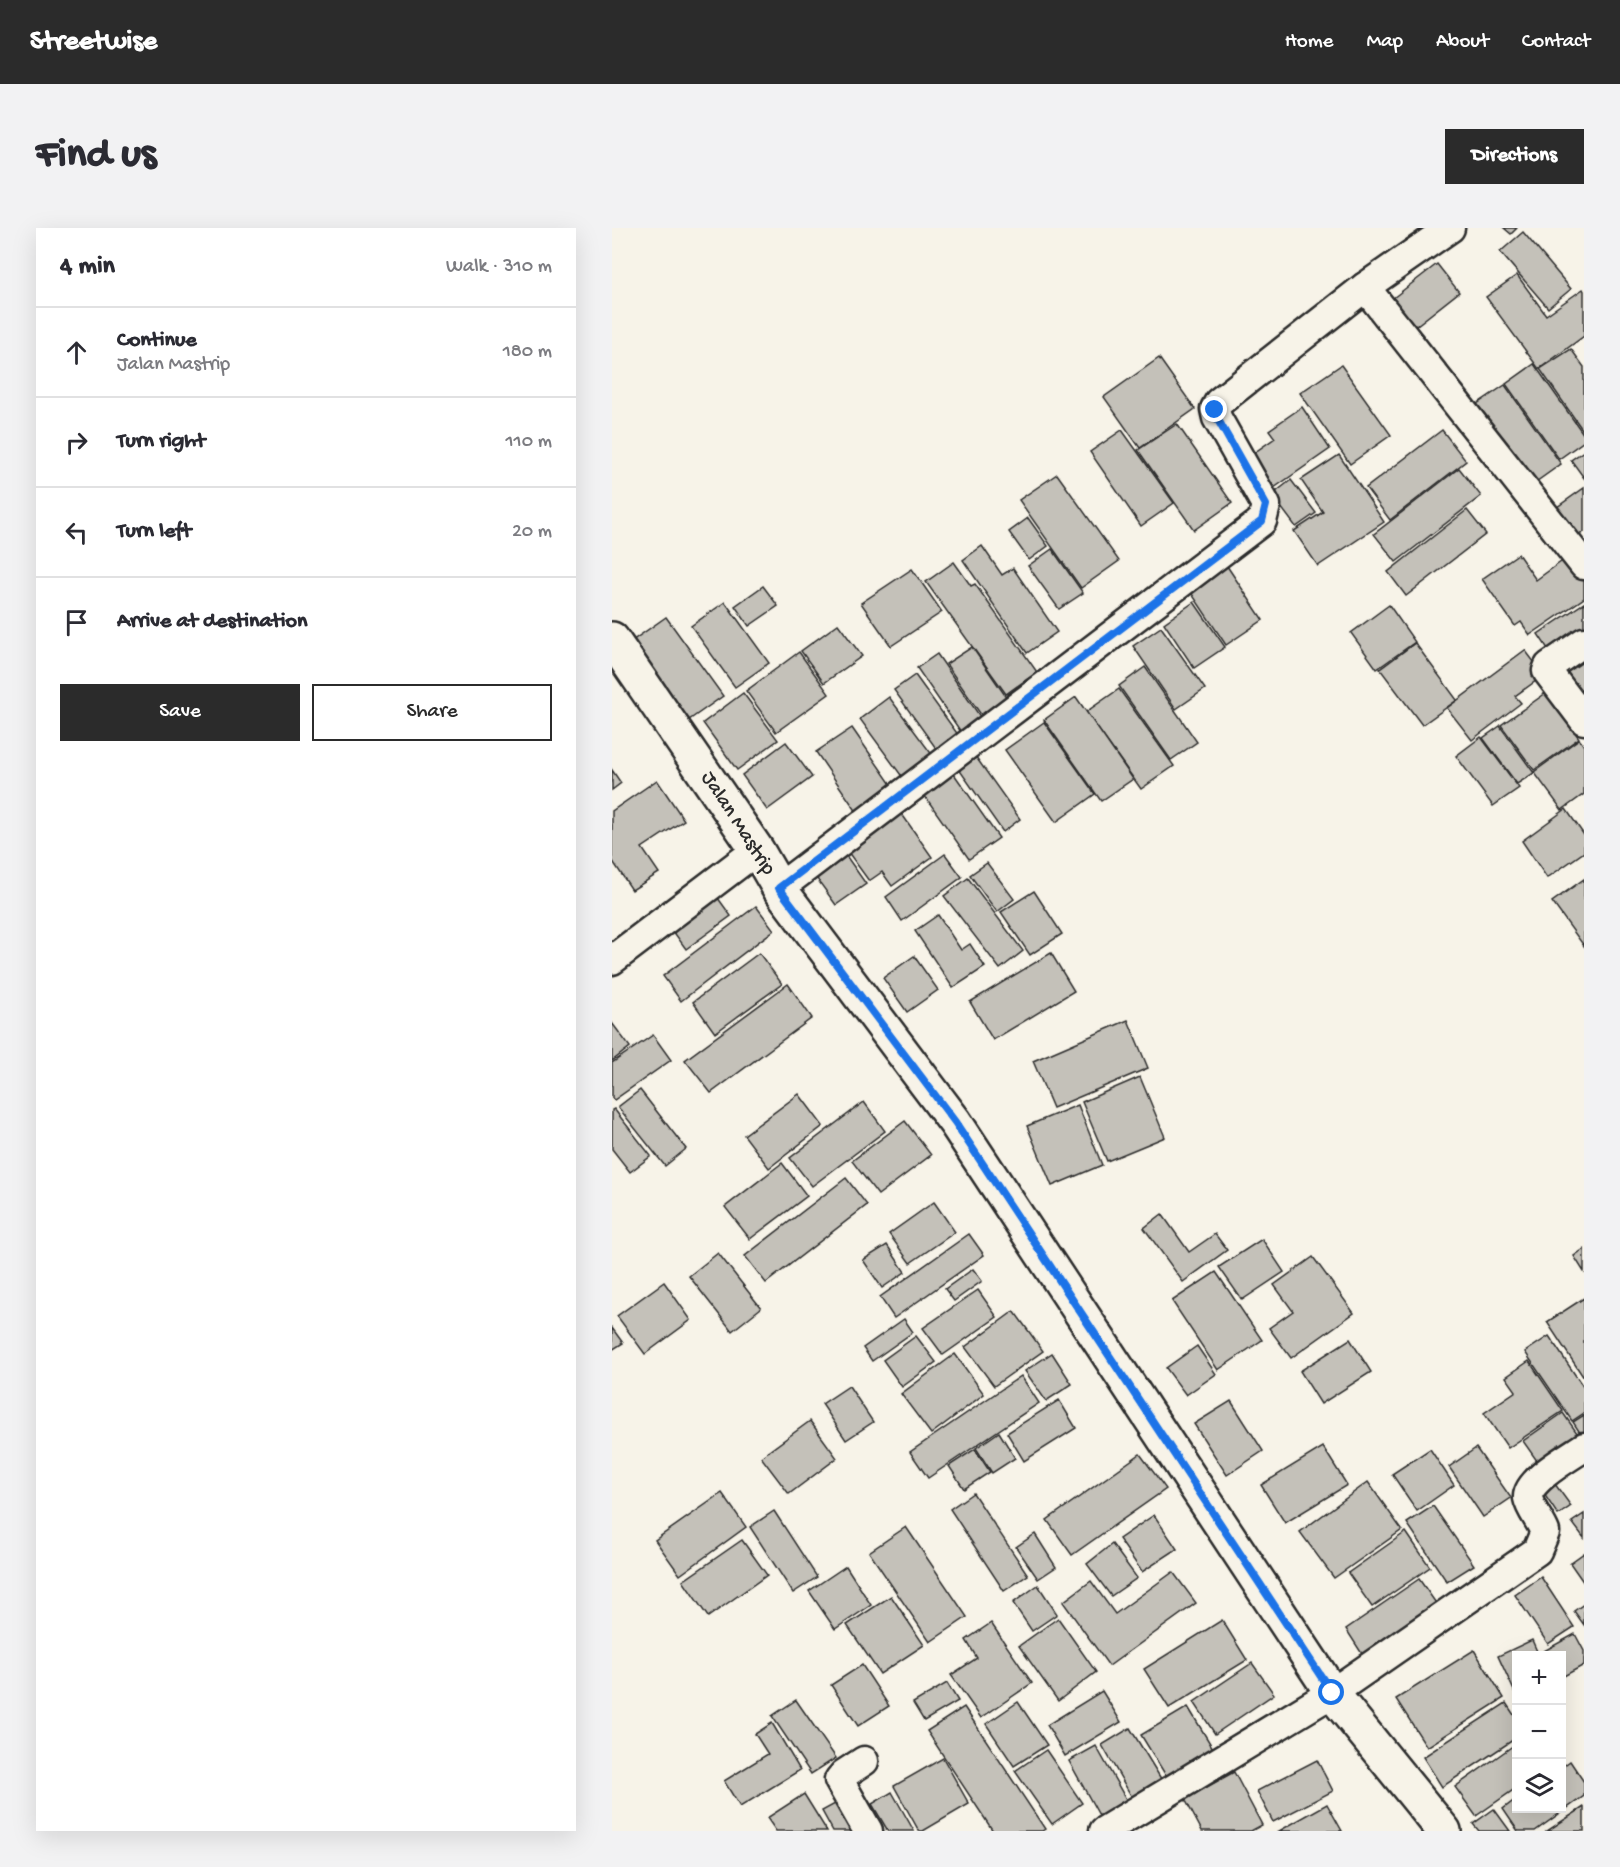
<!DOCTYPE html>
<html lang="en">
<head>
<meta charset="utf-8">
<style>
	:root { --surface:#fff; --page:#f2f2f3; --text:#2b2b33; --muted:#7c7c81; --line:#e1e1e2; --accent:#2b2b2b }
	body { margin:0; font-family:"Gochi Hand",sans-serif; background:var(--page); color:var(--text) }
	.controls { position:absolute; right:18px; bottom:18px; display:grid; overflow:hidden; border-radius:0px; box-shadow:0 6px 24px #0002 }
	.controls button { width:54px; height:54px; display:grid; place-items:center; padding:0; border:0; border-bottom:2px solid var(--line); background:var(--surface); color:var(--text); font:30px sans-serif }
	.stop { position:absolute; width:18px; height:18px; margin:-14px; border:4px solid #1a73e8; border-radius:50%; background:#fff }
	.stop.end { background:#1a73e8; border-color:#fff; box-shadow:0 2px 6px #0008 }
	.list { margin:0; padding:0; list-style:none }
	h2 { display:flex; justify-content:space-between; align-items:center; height:78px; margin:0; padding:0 24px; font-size:26px }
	h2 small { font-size:20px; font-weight:400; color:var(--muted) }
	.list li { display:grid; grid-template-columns:39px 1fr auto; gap:18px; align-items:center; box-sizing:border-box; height:90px; padding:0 24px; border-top:2px solid var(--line) }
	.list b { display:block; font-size:22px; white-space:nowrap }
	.list p { margin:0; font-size:20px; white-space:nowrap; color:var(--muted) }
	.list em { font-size:20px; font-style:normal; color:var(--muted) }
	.actions { display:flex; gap:12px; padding:18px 24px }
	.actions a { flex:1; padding:14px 0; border:2px solid var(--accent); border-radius:0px; text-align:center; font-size:21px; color:var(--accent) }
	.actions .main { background:var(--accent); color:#fff }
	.icon { flex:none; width:33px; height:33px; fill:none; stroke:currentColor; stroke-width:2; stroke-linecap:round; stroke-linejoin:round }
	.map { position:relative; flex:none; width:972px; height:1603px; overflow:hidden; border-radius:0px }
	header { display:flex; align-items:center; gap:36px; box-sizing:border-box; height:84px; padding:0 30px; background:var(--accent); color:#fff }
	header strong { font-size:28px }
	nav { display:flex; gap:33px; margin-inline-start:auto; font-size:21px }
	.intro { display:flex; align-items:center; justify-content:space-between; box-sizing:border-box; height:144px; padding:0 36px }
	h1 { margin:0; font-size:42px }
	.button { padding:15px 27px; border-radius:0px; background:var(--accent); color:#fff; font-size:21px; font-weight:700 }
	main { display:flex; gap:36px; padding:0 36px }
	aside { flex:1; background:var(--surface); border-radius:0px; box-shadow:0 6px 24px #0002 }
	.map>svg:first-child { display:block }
	.building { fill:#c4c1b9; stroke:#2b2b2b; stroke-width:1.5 }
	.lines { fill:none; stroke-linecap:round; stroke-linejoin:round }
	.street-casing { stroke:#2b2b2b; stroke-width:33 }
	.secondary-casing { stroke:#2b2b2b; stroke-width:38 }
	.street { stroke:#f7f3e8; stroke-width:28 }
	.secondary { stroke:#f7f3e8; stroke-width:33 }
	.route { stroke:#1a73e8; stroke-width:8 }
	.labels { text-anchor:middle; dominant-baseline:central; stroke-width:5; stroke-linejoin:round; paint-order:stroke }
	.street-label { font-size:21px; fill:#2b2b2b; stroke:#f7f3e8 }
</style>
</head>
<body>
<header>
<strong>Streetwise</strong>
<nav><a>Home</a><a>Map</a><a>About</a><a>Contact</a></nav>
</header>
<div class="intro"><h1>Find us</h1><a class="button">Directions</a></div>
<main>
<aside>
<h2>4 min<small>Walk · 310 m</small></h2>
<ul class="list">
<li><svg class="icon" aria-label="ahead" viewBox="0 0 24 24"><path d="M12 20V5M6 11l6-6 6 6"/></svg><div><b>Continue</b><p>Jalan Mastrip</p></div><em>180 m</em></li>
<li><svg class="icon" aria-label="right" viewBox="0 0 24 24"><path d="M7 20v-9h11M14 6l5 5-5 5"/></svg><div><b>Turn right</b></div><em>110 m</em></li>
<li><svg class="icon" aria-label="left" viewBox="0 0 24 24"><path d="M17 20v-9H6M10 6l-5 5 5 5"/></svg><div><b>Turn left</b></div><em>20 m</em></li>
<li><svg class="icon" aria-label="arrive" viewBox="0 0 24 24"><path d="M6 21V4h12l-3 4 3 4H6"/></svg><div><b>Arrive at destination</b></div></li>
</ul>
<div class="actions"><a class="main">Save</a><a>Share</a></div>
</aside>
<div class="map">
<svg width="972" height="1603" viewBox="0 0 972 1603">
	<rect width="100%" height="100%" fill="#f7f3e8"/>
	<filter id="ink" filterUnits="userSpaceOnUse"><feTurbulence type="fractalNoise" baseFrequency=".0167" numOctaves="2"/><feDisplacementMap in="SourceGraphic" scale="12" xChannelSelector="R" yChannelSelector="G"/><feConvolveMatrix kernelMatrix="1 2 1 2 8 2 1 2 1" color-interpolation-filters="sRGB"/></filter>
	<g filter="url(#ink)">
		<!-- building -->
		<g class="building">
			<path d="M892,0H905L899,6Z"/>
			<path d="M911,4L959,61L936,80L888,24Z"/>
			<path d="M825,36L847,64L795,105L772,77Z"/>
			<path d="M905,47L934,87L971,61L972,63V108L927,141L874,69Z"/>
			<path d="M959,121L972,139V204L928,141Z"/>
			<path d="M547,130L583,181L528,220L492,169Z"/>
			<path d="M922,136L972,207V213L947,231L894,156Z"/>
			<path d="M729,137L779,207L738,236L688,165Z"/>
			<path d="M893,157L949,236L921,256L865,176Z"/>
			<path d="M690,179L718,221L659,262L636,229L663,210L657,202Z"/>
			<path d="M565,196L620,275L582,302L526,222Z"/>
			<path d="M510,202L562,275L529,298L478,224Z"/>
			<path d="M830,202L854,233L778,292L754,260Z"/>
			<path d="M972,223V250L959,232Z"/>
			<path d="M727,227L772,294L706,338L682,303L711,284L689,252Z"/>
			<path d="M847,240L869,268L784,334L762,306Z"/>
			<path d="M445,246L507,333L469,360L407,272Z"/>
			<path d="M679,252L704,285L684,299L660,267Z"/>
			<path d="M972,260V304L961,311L941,282Z"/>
			<path d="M855,282L874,306L794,368L776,344Z"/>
			<path d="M416,290L436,318L417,332L397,304Z"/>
			<path d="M370,318L390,347L401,340L445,404L415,425L351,332Z"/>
			<path d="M440,321L471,365L447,381L416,338Z"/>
			<path d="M906,326L924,352L960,326L972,342V370L918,407L909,394L903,398L870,351Z"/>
			<path d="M342,334L359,358L363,356L425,444L394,466L314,354Z"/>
			<path d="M615,338L651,392L614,417L578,363Z"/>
			<path d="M300,341L330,384L279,418L249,375Z"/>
			<path d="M151,358L166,378L137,398L123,378Z"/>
			<path d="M113,374L157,435L123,459L79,398Z"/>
			<path d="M582,374L613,419L582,440L552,395Z"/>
			<path d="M972,375V410L942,430L926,406Z"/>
			<path d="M777,377L803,414L765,441L739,405Z"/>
			<path d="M54,389L111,468L77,492L20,413Z"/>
			<path d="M226,396L250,428L212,455L189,423Z"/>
			<path d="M549,399L593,461L564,481L521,418Z"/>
			<path d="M803,415L845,472L810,497L768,441Z"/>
			<path d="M360,419L397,473L372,491L334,436Z"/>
			<path d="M913,422L932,447L903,468L909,475L860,512L835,480Z"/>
			<path d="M187,424L217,466L164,504L134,463Z"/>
			<path d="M325,426L369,490L349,504L305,440Z"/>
			<path d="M972,429V479L949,445Z"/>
			<path d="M533,439L585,514L559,532L507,458Z"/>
			<path d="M303,447L347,508L326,523L282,462Z"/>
			<path d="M507,461L562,538L529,561L474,484Z"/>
			<path d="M131,465L166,512L125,542L91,495Z"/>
			<path d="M934,465L967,510L922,542L889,497Z"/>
			<path d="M277,469L324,532L294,554L248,491Z"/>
			<path d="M464,469L521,551L489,573L432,492Z"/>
			<path d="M432,494L483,566L444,594L393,522Z"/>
			<path d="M888,498L922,545L905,556L871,510Z"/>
			<path d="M240,500L283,562L247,587L204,524Z"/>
			<path d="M869,509L907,560L881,578L844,528Z"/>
			<path d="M967,511L972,518V566L950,582L922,544Z"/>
			<path d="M174,514L200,549L155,582L130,547Z"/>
			<path d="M361,525L408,591L391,604L344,537Z"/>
			<path d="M335,536L387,610L357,631L305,557Z"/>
			<path d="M0,542L9,555L0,562Z"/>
			<path d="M45,552L72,592L30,620L47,645L20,662L0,632V583Z"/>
			<path d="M954,581L972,607V624L935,650L910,613Z"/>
			<path d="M287,582L320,629L280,658L270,644L257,653L233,620Z"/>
			<path d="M230,622L254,656L224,677L200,644Z"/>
			<path d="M333,626L350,649L290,693L274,669Z"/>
			<path d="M375,635L402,671L385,684L358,647Z"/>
			<path d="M356,650L411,723L388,741L332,668Z"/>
			<path d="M972,651V718L940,674Z"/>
			<path d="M422,663L450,706L418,727L389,684Z"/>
			<path d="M103,666L119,688L74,721L58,699Z"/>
			<path d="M144,678L162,702L69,773L51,748Z"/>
			<path d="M326,687L349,722L358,716L373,739L341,760L303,703Z"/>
			<path d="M147,725L170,756L103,805L81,774Z"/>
			<path d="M439,725L462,763L381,812L358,774Z"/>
			<path d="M302,728L326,762L295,784L271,750Z"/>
			<path d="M176,756L200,790L99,865L73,832Z"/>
			<path d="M516,792L536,840L441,880L421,833Z"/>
			<path d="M0,795L18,819L0,833Z"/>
			<path d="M41,807L59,832L2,872L0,870V835Z"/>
			<path d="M528,849L553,909L495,933L470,874Z"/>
			<path d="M28,862L74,921L53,938L6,879Z"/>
			<path d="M187,866L211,898L157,940L132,907Z"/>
			<path d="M252,874L273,903L200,958L178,930Z"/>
			<path d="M466,877L490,937L440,958L415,898Z"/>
			<path d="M2,881L39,928L18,944L0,921V882Z"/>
			<path d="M293,893L319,927L266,967L240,933Z"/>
			<path d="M170,935L195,968L138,1011L113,979Z"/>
			<path d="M234,950L255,977L154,1055L133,1028Z"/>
			<path d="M322,974L343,1004L298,1035L277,1006Z"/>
			<path d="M550,986L577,1024L603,1006L615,1022L571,1054L532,1000Z"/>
			<path d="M357,1006L372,1027L282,1090L268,1069Z"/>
			<path d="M650,1011L672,1044L630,1072L607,1039Z"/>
			<path d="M275,1017L293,1044L270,1060L251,1032Z"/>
			<path d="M972,1021V1044L962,1028Z"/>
			<path d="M106,1025L149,1080L120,1103L77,1048Z"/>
			<path d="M701,1029L742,1085L679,1130L657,1100L681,1083L662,1057Z"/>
			<path d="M361,1041L370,1053L342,1073L333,1061Z"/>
			<path d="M604,1044L650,1112L606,1142L560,1073Z"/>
			<path d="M52,1054L79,1092L33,1126L5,1088Z"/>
			<path d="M366,1062L385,1089L331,1127L311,1100Z"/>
			<path d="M972,1070V1150L935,1094Z"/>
			<path d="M402,1083L431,1123L382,1158L353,1119Z"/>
			<path d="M292,1091L301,1104L260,1133L251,1120Z"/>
			<path d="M0,1100L11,1115L0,1122Z"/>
			<path d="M304,1108L324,1134L290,1159L271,1132Z"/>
			<path d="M937,1108L972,1160V1185L960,1193L913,1124Z"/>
			<path d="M738,1111L759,1144L709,1176L688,1143Z"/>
			<path d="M585,1118L604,1146L574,1167L554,1140Z"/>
			<path d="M440,1125L460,1156L434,1173L413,1143Z"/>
			<path d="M343,1126L372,1166L319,1206L289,1166Z"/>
			<path d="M917,1133L951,1183L896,1220L872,1185L904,1163L894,1149Z"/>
			<path d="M409,1148L427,1175L316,1250L298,1224Z"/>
			<path d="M237,1158L261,1194L234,1212L210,1176Z"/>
			<path d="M447,1172L464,1200L412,1233L395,1205Z"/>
			<path d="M619,1173L651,1223L615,1247L582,1196Z"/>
			<path d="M951,1185L970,1212L930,1240L911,1213Z"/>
			<path d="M972,1187V1211L961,1194Z"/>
			<path d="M198,1193L225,1230L177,1266L149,1229Z"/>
			<path d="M387,1204L403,1230L380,1245L364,1220Z"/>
			<path d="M711,1219L735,1257L673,1295L649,1257Z"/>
			<path d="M864,1220L899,1270L871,1289L837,1239Z"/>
			<path d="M363,1221L378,1244L352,1261L337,1238Z"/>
			<path d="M818,1221L842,1257L805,1283L780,1246Z"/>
			<path d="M528,1226L554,1261L460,1327L435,1292Z"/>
			<path d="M940,1252L959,1278L946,1287L928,1260Z"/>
			<path d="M756,1254L790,1302L722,1350L688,1304Z"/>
			<path d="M110,1265L134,1299L68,1347L43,1312Z"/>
			<path d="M361,1265L416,1347L392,1363L338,1281Z"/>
			<path d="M821,1278L862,1337L835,1354L795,1295Z"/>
			<path d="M162,1283L205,1349L181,1365L138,1299Z"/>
			<path d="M972,1286V1310L960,1294Z"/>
			<path d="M542,1287L565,1321L530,1344L507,1311Z"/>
			<path d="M294,1299L355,1389L318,1414L257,1324Z"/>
			<path d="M794,1304L818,1339L760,1379L736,1345Z"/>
			<path d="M423,1306L444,1339L426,1351L404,1319Z"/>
			<path d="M130,1312L155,1347L96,1389L71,1353Z"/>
			<path d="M500,1316L525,1350L499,1368L475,1336Z"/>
			<path d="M972,1325V1355L958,1335Z"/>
			<path d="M234,1338L259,1377L223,1401L197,1363Z"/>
			<path d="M561,1344L584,1375L497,1438L451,1374L479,1353L503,1386Z"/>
			<path d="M929,1349L962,1399L936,1416L903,1367Z"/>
			<path d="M807,1351L826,1378L752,1429L734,1401Z"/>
			<path d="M426,1357L445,1386L420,1403L401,1375Z"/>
			<path d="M279,1368L312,1417L268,1446L235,1397Z"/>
			<path d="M972,1376V1397L962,1383Z"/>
			<path d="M446,1390L484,1444L446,1473L407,1418Z"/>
			<path d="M610,1392L635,1432L557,1480L532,1441Z"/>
			<path d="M379,1395L420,1455L369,1490L339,1447L365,1430L354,1412Z"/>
			<path d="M963,1406L972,1423V1437L950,1449V1428H932L930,1424Z"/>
			<path d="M920,1412L927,1428H904V1467L886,1428Z"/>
			<path d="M862,1422L892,1470L815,1519L784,1471Z"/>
			<path d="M640,1435L662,1466L603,1506L582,1474Z"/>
			<path d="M250,1437L277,1478L246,1498L219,1457Z"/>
			<path d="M335,1455L346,1473L312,1493L301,1475Z"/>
			<path d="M490,1463L509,1494L453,1528L435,1497Z"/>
			<path d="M184,1472L224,1530L199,1546L160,1488Z"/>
			<path d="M406,1474L435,1517L402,1538L374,1496Z"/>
			<path d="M894,1475L904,1490V1510L830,1559L811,1529Z"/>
			<path d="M352,1479L433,1601L430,1603H381L315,1503Z"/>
			<path d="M576,1479L602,1522L556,1551L529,1507Z"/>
			<path d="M160,1495L188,1542L128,1579L112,1553L156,1526L143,1506Z"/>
			<path d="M518,1500L551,1554L521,1571L490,1517Z"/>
			<path d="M902,1517L904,1521V1560L864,1588L843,1559Z"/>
			<path d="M484,1518L515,1573L488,1589L457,1533Z"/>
			<path d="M434,1522L470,1575L440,1596L403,1543Z"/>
			<path d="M331,1530L357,1576L311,1603H307L282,1558Z"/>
			<path d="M705,1532L721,1563L661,1594L645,1563Z"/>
			<path d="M958,1533L972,1554V1568L923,1603H906L891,1581L904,1571V1580H950V1539Z"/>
			<path d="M622,1544L650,1597L639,1603H590L573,1571Z"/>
			<path d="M280,1564L302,1603H276L260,1576Z"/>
			<path d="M192,1566L215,1603H164L155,1590Z"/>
			<path d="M232,1571L243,1603H221L210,1583Z"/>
			<path d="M715,1576L730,1603H667Z"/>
			<path d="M972,1579V1603H935Z"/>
			<path d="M882,1581L898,1603H867L861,1596Z"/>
		</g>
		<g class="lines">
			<!-- street casing -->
			<g class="street-casing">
				<g id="street">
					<path d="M753,59L972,337"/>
					<path d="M972,414L937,438L935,443L972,492"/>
					<path d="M167,660L650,293L654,277L605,190L603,181L607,174L753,59L838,0"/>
					<path d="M0,732L145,622"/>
					<path d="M252,1533L232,1546L227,1552L256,1603"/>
					<path d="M492,1603L720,1465L925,1323L933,1304C929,1293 918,1281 916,1270C914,1253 959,1228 972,1219"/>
				</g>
			</g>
			<!-- secondary casing -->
			<g class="secondary-casing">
				<path id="secondary" d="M0,411L145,622L167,660L343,894L720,1465L832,1603"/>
			</g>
			<!-- street -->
			<use href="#street" class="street"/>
			<!-- secondary -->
			<use href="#secondary" class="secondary"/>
		</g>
	</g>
	<g class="lines" filter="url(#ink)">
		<!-- route -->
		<path class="route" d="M603,182L605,190L654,277L650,293L167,660L343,894L720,1465"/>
	</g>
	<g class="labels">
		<!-- street labels -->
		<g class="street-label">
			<text transform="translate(125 596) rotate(57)">Jalan Mastrip</text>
		</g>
	</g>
</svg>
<div class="controls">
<button>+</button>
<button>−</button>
<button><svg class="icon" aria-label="layers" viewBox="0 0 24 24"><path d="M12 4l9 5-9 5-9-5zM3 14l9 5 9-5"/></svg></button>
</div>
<div class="stop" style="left:720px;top:1465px"></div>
<div class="stop end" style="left:603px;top:182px"></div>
</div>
</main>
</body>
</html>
